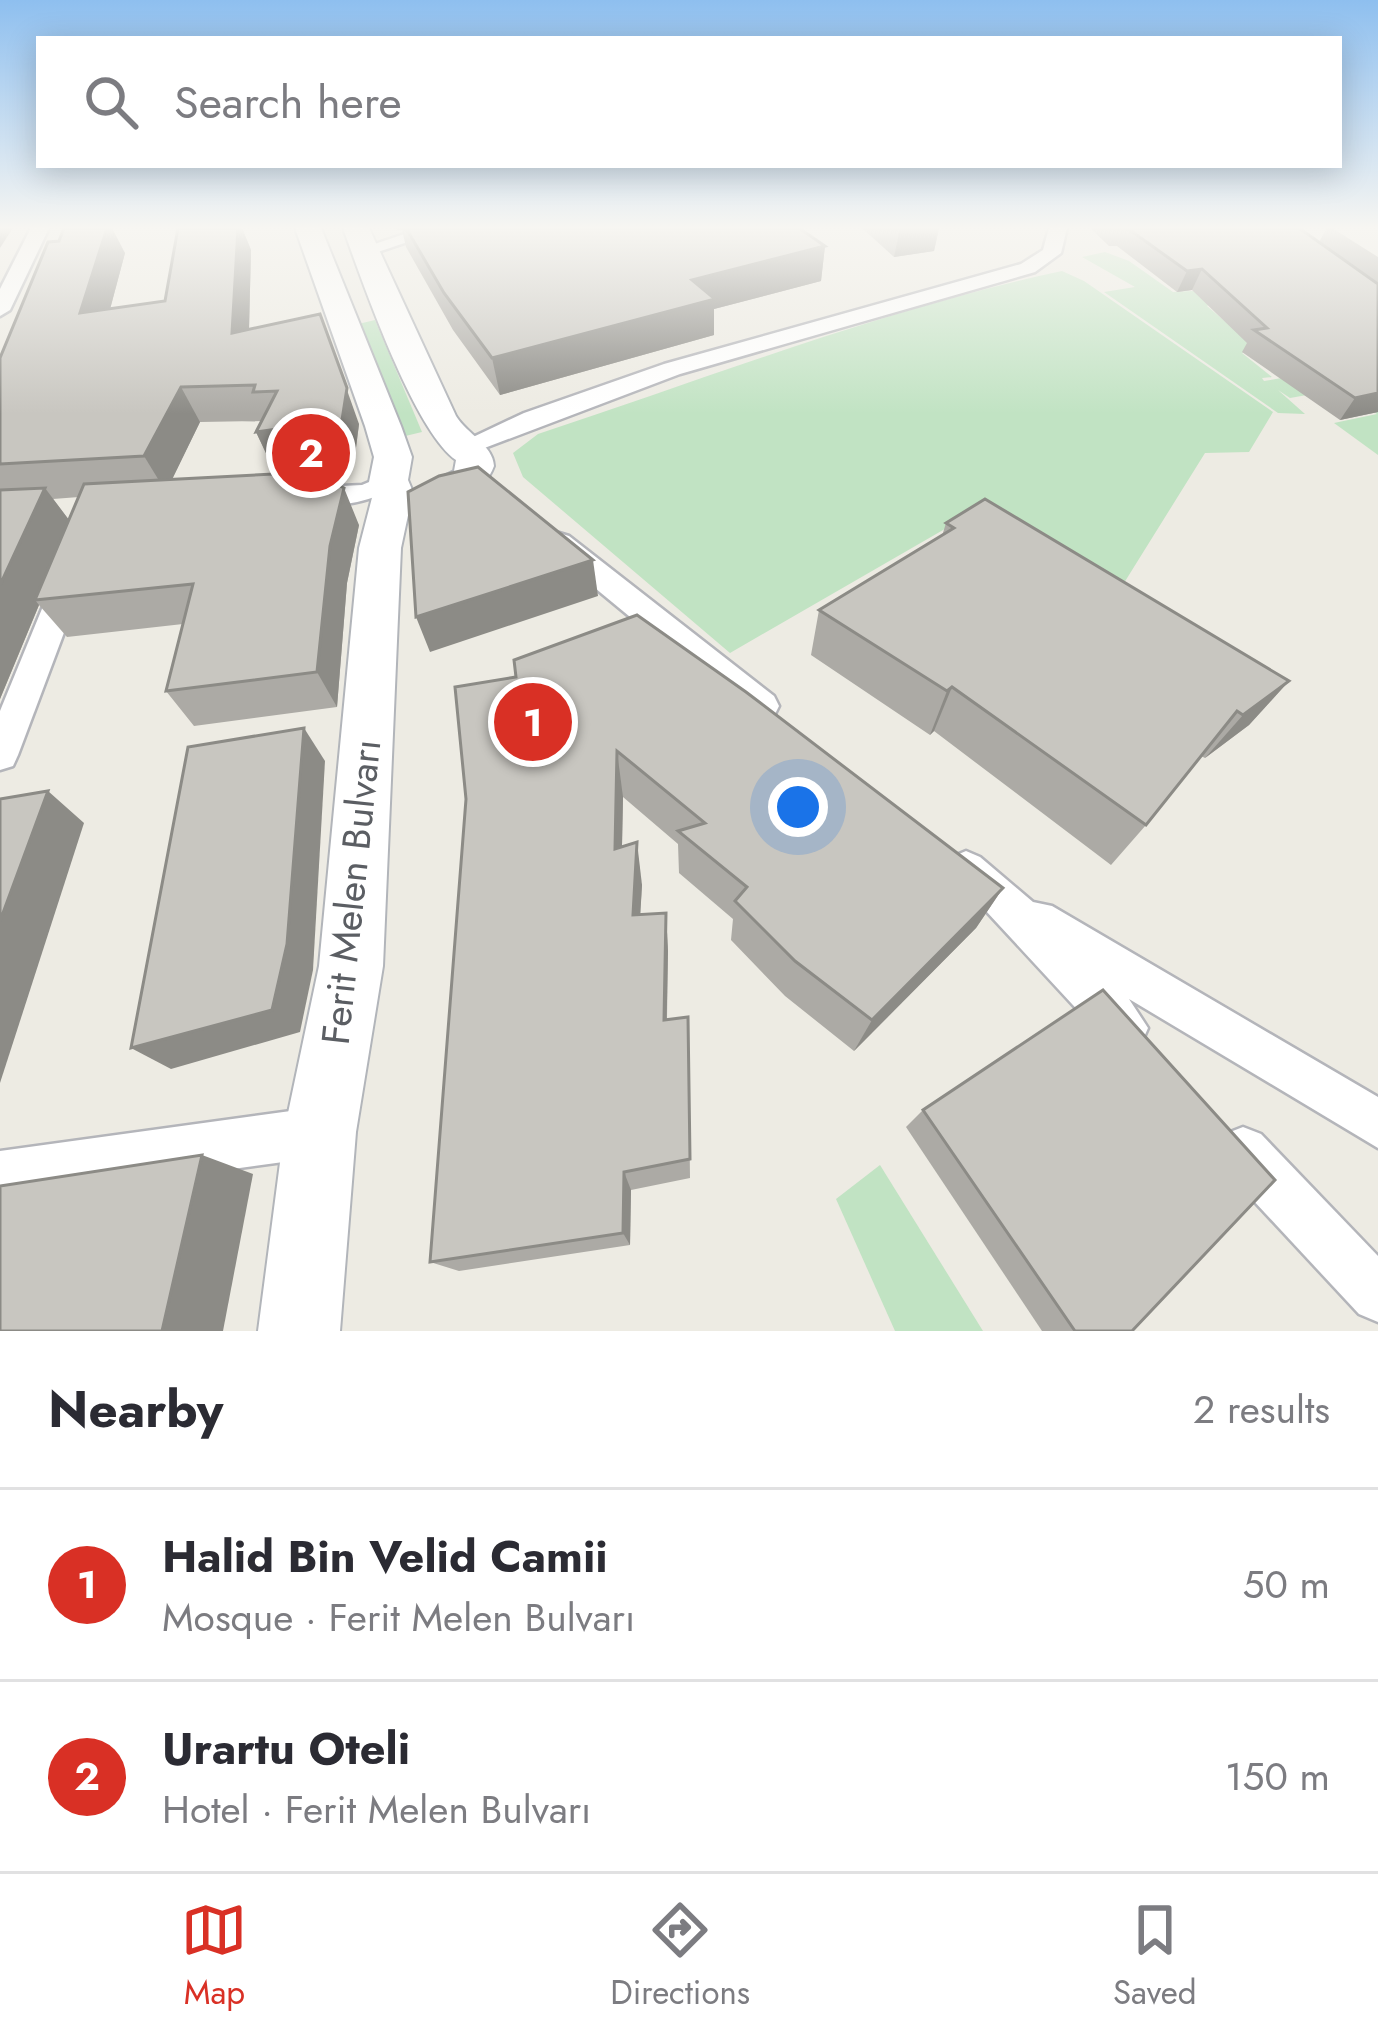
<!DOCTYPE html>
<html lang="en">
<head>
<meta charset="utf-8">
<style>
	:root { --surface:#fff; --page:#f2f2f3; --text:#2b2b33; --muted:#7c7c81; --line:#e1e1e2; --accent:#d93025 }
	body { margin:0; font-family:Jost,sans-serif; background:var(--page); color:var(--text) }
	.you { position:absolute; left:798px; top:807px; width:42px; height:42px; margin:-30px; border:9px solid #fff; border-radius:50%; background:#1a73e8; box-shadow:0 0 0 18px #1a73e833 }
	.badge { display:grid; place-items:center; width:78px; height:78px; border-radius:50%; background:var(--accent); color:#fff; font-size:39px; font-weight:700 }
	.pin { position:absolute; translate:-50% -50%; border:6px solid #fff; box-shadow:0 3px 12px #0006 }
	.list { margin:0; padding:0; list-style:none }
	h2 { display:flex; justify-content:space-between; align-items:center; height:156px; margin:0; padding:0 48px; font-size:51px }
	h2 small { font-size:39px; font-weight:400; color:var(--muted) }
	.list li { display:grid; grid-template-columns:78px 1fr auto; gap:36px; align-items:center; box-sizing:border-box; height:192px; padding:0 48px; border-top:3px solid var(--line) }
	.list b { display:block; font-size:45px; white-space:nowrap }
	.list p { margin:0; font-size:39px; white-space:nowrap; color:var(--muted) }
	.list em { font-size:39px; font-style:normal; color:var(--muted) }
	.icon { flex:none; width:66px; height:66px; fill:none; stroke:currentColor; stroke-width:2; stroke-linecap:round; stroke-linejoin:round }
	.map { position:relative; flex:none; width:1378px; height:1331px; overflow:hidden }
	.search { position:absolute; background:var(--surface); box-shadow:0 6px 30px #0003; left:36px; right:36px; top:36px; height:132px; display:flex; align-items:center; gap:30px; box-sizing:border-box; padding:0 42px; border-radius:0px; color:var(--muted); font-size:45px }
	.sheet { height:540px; background:var(--surface) }
	nav { display:flex; justify-content:space-around; align-items:center; box-sizing:border-box; height:168px; border-top:3px solid var(--line); background:var(--surface); font-size:33px; color:var(--muted) }
	nav a { display:grid; justify-items:center; gap:6px }
	nav .on { color:var(--accent) }
	.map>svg:first-child { display:block }
	.green { fill:#c1e3c3; fill-rule:evenodd }
	.lines { fill:none; stroke-linecap:round; stroke-linejoin:round }
	.minor-casing { stroke:#b4b5ba; stroke-width:5 }
	.secondary-casing { stroke:#b2b5ba; stroke-width:4 }
	.minor { fill:#fff; fill-rule:evenodd }
	.secondary { fill:#fff; fill-rule:evenodd }
	.wall { fill:#acaaa5; fill-rule:evenodd }
	.shaded-wall { fill:#8c8b86 }
	.building { fill:#c8c6c0; stroke:#8c8b86; stroke-width:3 }
	.labels { text-anchor:middle; dominant-baseline:central; stroke-width:9; stroke-linejoin:round; paint-order:stroke }
	.near-street-label { font-size:39px; fill:#5b5e63; stroke:#fff }
</style>
</head>
<body>
<div class="map">
<svg width="1378" height="1331" viewBox="0 0 1378 1331">
	<rect width="100%" height="100%" fill="#edebe3"/>
	<!-- green -->
	<g class="green">
		<path d="M1105,252L1129,261L1173,292L1232,289L1207,306L1227,323L1291,318L1378,379V455L1334,423L1377,414L1341,389L1290,398L1278,390L1305,414L1278,413L1104,292L1135,287L1082,257ZM1280,345L1317,372L1264,381L1262,378L1272,377L1242,353Z"/>
		<path d="M1062,271L1084,281L1273,412L1249,452L1205,453L1124,583L976,511L730,653L523,477L513,453L538,434C711,377 884,309 1062,271Z"/>
		<path d="M375,320L422,432L397,438L354,325Z"/>
		<path d="M880,1165L983,1331H895L836,1199Z"/>
	</g>
	<g class="lines">
		<!-- minor casing -->
		<g class="minor-casing">
			<g id="minor">
				<path d="M31,228H49L10,310L0,316V289Z"/>
				<path d="M422,228H449L366,256L357,250Z"/>
				<path d="M1049,228H1067L1061,253L1035,272L680,374L474,452H456L452,447L524,413L664,364L1021,264L1043,250Z"/>
				<path d="M388,474L397,476L401,482C383,502 309,516 289,497L303,488L362,485Z"/>
				<path d="M559,533L569,536L774,696L779,706L774,716L762,720L750,716L549,550L545,543L549,536Z"/>
				<path d="M68,571L83,582L18,755L13,766L0,770V711L53,582Z"/>
				<path d="M966,851L980,857L1033,902L1052,906L1378,1097V1148L1129,999L1148,1028L1141,1044L1125,1051L1109,1044L986,911L952,883L946,870L952,857Z"/>
				<path d="M320,1107L337,1115L345,1132L337,1149L320,1157L0,1201V1151Z"/>
				<path d="M1243,1127L1261,1134L1378,1256V1322L1359,1314L1225,1170L1218,1152L1225,1134Z"/>
			</g>
		</g>
		<!-- secondary casing -->
		<g class="secondary-casing">
			<path id="secondary" d="M295,228H321L401,426L412,457L408,480L413,492L454,471L456,460C414,431 362,281 343,228H369L456,416C467,434 493,445 494,466C483,495 456,506 427,514L410,506L401,548L383,966L356,1132L340,1331H258L284,1132L319,966L359,548L374,490L369,482L374,457L365,426Z"/>
		</g>
		<!-- minor -->
		<use href="#minor" class="minor"/>
		<!-- secondary -->
		<use href="#secondary" class="secondary"/>
	</g>
	<!-- wall -->
	<g class="wall">
		<path d="M178,228H242L251,250L249,330L359,424L355,455L273,468L256,432L262,421L200,422L172,479L359,525L347,583L337,707L194,726L166,691L183,624L67,637L39,605L0,699V358L125,253L110,309L165,301ZM79,497L69,520L53,499Z"/>
		<path d="M395,228H799L825,246L821,281L714,309V335L500,395L453,330L406,247L402,230L398,231Z"/>
		<path d="M862,228H939L934,251L894,257Z"/>
		<path d="M1090,228H1299L1319,242L1327,228H1332L1378,257V412L1340,420L1242,352L1247,343L1192,290L1177,292L1117,246H1109Z"/>
		<path d="M946,523L1289,681L1249,725L1205,758L1201,756L1146,825L1111,865L934,731L930,735L811,655L819,610L942,536Z"/>
		<path d="M455,687L1003,888L976,928L854,1051L785,996L731,940L733,919L679,873L678,844L623,797L622,847L642,885L640,915L666,913L668,951L667,1019L688,1017L690,1178L631,1190L630,1245L459,1271L430,1262L466,799Z"/>
		<path d="M923,1110L1132,1331H1042L906,1127Z"/>
	</g>
	<!-- shaded-wall -->
	<g class="shaded-wall">
		<path d="M0,228H13L0,248Z"/>
		<path d="M107,228H112L125,253L100,347L80,313Z"/>
		<path d="M233,228H242L251,250L248,368L232,333Z"/>
		<path d="M900,228H939L934,251L894,257Z"/>
		<path d="M825,246L821,281L714,309V335L500,395L492,358L692,280Z"/>
		<path d="M1202,269L1192,290L1177,292L1187,271Z"/>
		<path d="M320,314L359,424L355,455L273,468L256,432Z"/>
		<path d="M181,387L200,422L166,492L144,456Z"/>
		<path d="M1378,393V412L1340,420L1355,398Z"/>
		<path d="M45,488L72,524L35,600L39,605L0,699V585Z"/>
		<path d="M344,488L359,525L347,583L337,707L317,672L330,546Z"/>
		<path d="M593,560L598,596L430,652L416,617Z"/>
		<path d="M1289,681L1249,725L1205,758L1243,715Z"/>
		<path d="M952,687L934,731L930,735L947,691Z"/>
		<path d="M304,728L325,761L313,970L300,1032L171,1069L131,1048Z"/>
		<path d="M617,751L623,797L621,891L615,849Z"/>
		<path d="M48,791L84,823L0,1083V921Z"/>
		<path d="M637,842L642,885L638,953L633,915Z"/>
		<path d="M1003,888L976,928L854,1051L872,1020Z"/>
		<path d="M666,913L668,951L666,1051L664,1020Z"/>
		<path d="M202,1155L253,1174L223,1331H162Z"/>
		<path d="M624,1172L631,1190L630,1245L623,1233Z"/>
	</g>
	<!-- building -->
	<g class="building">
		<path d="M64,228H107L80,313L165,301L178,228H238L232,333L320,314L347,388L342,420L256,432L277,391L253,392L255,385L181,387L144,456L0,464V358L48,242L59,241Z"/>
		<path d="M406,228H799L825,246L692,280L715,299L492,358L444,293Z"/>
		<path d="M1127,228H1299L1378,284V393L1355,398L1254,330L1267,328L1202,269L1187,271Z"/>
		<path d="M478,467L593,560L416,617L408,492L439,476Z"/>
		<path d="M313,472L344,488L330,546L317,672L166,691L193,584L35,600L84,484Z"/>
		<path d="M45,488L0,585V490Z"/>
		<path d="M985,499L1289,681L1243,715L1237,711L1146,825L952,687L947,691L819,610L954,528L946,523Z"/>
		<path d="M637,615L746,692L1003,888L872,1020L795,961L735,901L747,887L678,831L705,823L617,751L615,849L637,842L633,915L666,913L664,1020L688,1017L690,1159L624,1172L623,1233L430,1262L466,799L455,687L516,677L514,660Z"/>
		<path d="M304,728L287,944L272,1010L131,1048L188,747Z"/>
		<path d="M48,791L0,921V799Z"/>
		<path d="M1103,990L1275,1180L1132,1331H1075L923,1110Z"/>
		<path d="M202,1155L162,1331H0V1186Z"/>
	</g>
	<!-- sky -->
	<linearGradient id="sky" x2="0" y2="1"><stop stop-color="#8ebfef"/><stop offset="0.55" stop-color="#f7f6f2"/><stop offset="1" stop-color="#f7f6f2" stop-opacity="0"/></linearGradient>
	<rect width="1378" height="414" fill="url(#sky)"/>
	<g class="labels">
		<!-- near-street labels -->
		<g class="near-street-label">
			<text transform="translate(351 892) rotate(-84)">Ferit Melen Bulvarı</text>
		</g>
	</g>
</svg>
<div class="you"></div>
<div class="pin badge" style="left:533px;top:722px">1</div>
<div class="pin badge" style="left:311px;top:453px">2</div>
<div class="search"><svg class="icon" aria-label="search" viewBox="0 0 24 24"><circle cx="10" cy="10" r="6"/><path d="M15 15l6 6"/></svg>Search here</div>
</div>
<section class="sheet">
<h2>Nearby<small>2 results</small></h2>
<ul class="list">
<li><span class="badge">1</span><div><b>Halid Bin Velid Camii</b><p>Mosque · Ferit Melen Bulvarı</p></div><em>50 m</em></li>
<li><span class="badge">2</span><div><b>Urartu Oteli</b><p>Hotel · Ferit Melen Bulvarı</p></div><em>150 m</em></li>
</ul>
</section>
<nav>
<a class="on"><svg class="icon" aria-label="map" viewBox="0 0 24 24"><path d="M3 6l6-2 6 2 6-2v14l-6 2-6-2-6 2zM9 4v14M15 6v14"/></svg>Map</a>
<a><svg class="icon" aria-label="directions" viewBox="0 0 24 24"><path d="M12 3l9 9-9 9-9-9zM9 14v-3h6M13 9l2 2-2 2"/></svg>Directions</a>
<a><svg class="icon" aria-label="saved" viewBox="0 0 24 24"><path d="M7 4h10v16l-5-4-5 4z"/></svg>Saved</a>
</nav>
</body>
</html>
